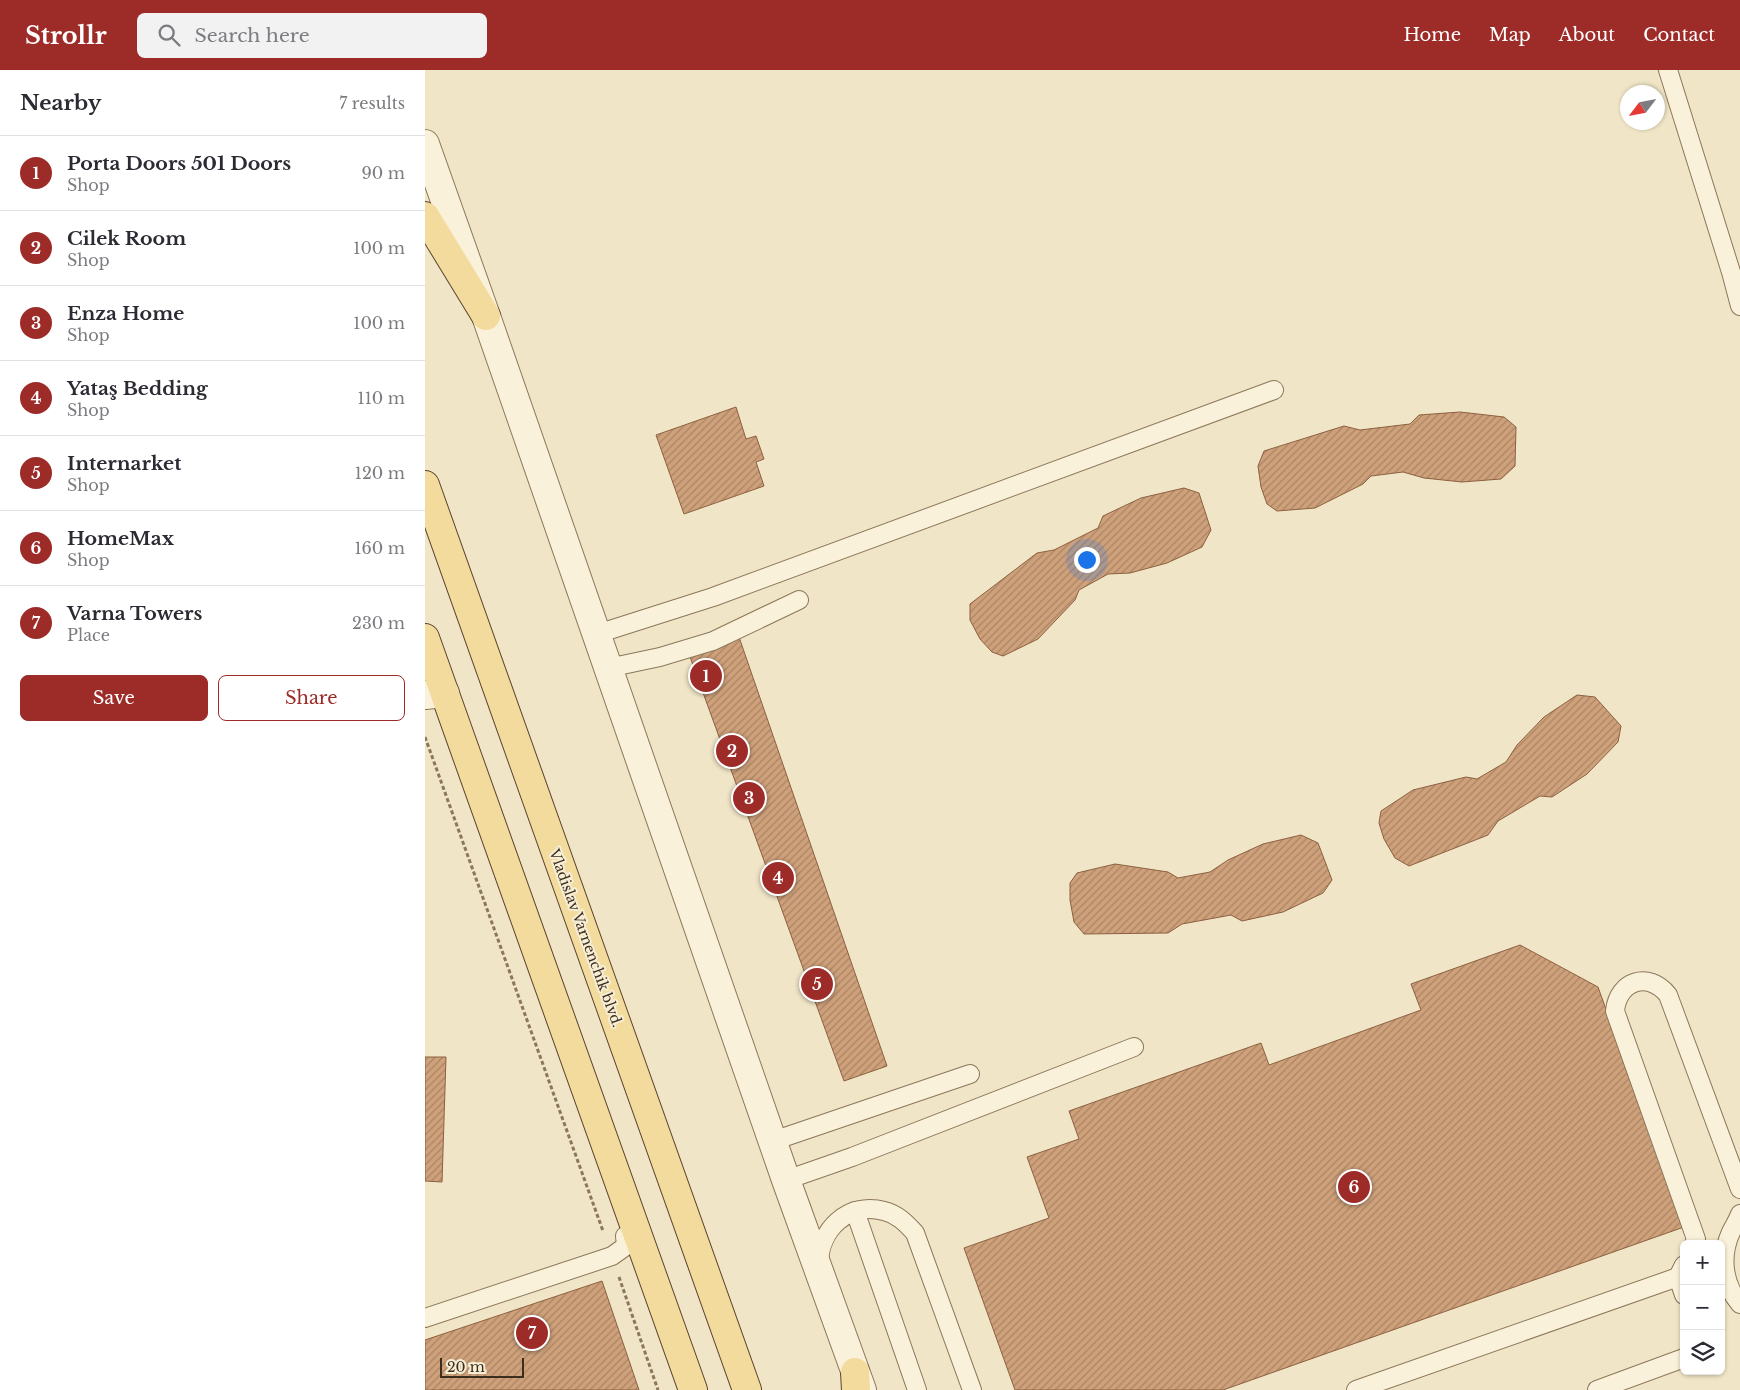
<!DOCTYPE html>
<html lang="en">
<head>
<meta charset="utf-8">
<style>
	:root { --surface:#fff; --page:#f2f2f3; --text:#2b2b33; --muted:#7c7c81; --line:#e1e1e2; --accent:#9d2c29 }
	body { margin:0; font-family:"Libre Baskerville",serif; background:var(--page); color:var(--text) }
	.controls { position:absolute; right:15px; bottom:15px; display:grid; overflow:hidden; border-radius:8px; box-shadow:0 1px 4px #0004 }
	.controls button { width:45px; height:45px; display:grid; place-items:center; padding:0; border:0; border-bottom:1px solid var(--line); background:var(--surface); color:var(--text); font:25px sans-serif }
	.compass { position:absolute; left:1195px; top:15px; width:45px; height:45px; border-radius:50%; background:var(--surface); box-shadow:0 1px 4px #0004; rotate:238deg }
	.scale { position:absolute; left:15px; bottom:12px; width:84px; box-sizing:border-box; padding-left:5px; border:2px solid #3c2e1f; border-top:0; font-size:14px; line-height:18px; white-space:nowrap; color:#3c2e1f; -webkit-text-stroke:4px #f7eed6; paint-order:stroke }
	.you { position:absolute; left:661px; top:489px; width:18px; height:18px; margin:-12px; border:4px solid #fff; border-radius:50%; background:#1a73e8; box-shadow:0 0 0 8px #1a73e833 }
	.badge { display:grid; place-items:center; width:32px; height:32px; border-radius:50%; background:var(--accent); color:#fff; font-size:16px; font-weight:700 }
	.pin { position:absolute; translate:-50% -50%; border:2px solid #fff; box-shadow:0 1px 5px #0006 }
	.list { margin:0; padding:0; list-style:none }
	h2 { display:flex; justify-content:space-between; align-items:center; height:65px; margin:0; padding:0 20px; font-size:21px }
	h2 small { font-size:16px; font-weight:400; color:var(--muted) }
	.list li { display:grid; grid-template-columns:32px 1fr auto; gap:15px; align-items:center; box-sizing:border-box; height:75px; padding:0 20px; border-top:1px solid var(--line) }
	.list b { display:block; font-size:19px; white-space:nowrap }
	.list p { margin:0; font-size:16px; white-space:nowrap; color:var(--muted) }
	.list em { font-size:16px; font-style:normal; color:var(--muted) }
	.actions { display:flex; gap:10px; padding:15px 20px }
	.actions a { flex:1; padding:11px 0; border:1px solid var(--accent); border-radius:8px; text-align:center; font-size:18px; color:var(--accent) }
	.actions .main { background:var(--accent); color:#fff }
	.icon { flex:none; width:28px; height:28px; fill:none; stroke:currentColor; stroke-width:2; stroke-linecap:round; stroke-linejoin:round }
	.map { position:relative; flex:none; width:1315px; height:1320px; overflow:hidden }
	header { display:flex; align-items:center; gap:30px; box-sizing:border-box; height:70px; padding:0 25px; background:var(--accent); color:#fff }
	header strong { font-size:24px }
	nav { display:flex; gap:28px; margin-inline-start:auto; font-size:18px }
	.search { width:350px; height:45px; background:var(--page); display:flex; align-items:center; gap:12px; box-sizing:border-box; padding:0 18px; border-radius:8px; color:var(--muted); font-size:19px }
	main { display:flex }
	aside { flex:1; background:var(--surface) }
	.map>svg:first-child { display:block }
	.building { fill:url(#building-hatch); stroke:#8c6040 }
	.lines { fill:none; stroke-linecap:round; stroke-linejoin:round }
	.lane-casing { stroke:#8c775b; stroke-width:20 }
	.street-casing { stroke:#8c775b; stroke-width:30 }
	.primary-casing { stroke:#5a442f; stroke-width:30 }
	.path { stroke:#8c775b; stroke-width:3; stroke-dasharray:4 2.5; stroke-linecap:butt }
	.lane { stroke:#faf1da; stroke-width:18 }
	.street { stroke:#faf1da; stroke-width:28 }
	.primary { stroke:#f3db9d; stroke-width:28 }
	.labels { text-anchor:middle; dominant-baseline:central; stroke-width:4; stroke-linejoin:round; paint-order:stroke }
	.street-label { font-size:14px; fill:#3c2e1f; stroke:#f7eed6 }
</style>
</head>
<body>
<header>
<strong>Strollr</strong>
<div class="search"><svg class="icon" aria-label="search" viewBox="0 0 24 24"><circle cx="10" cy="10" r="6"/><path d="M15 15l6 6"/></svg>Search here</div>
<nav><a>Home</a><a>Map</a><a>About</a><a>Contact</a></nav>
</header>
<main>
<aside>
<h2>Nearby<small>7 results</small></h2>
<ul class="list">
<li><span class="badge">1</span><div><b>Porta Doors 501 Doors</b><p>Shop</p></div><em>90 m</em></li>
<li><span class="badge">2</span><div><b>Cilek Room</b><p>Shop</p></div><em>100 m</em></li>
<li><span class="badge">3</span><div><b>Enza Home</b><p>Shop</p></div><em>100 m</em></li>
<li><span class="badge">4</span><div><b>Yataş Bedding</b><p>Shop</p></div><em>110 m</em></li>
<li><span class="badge">5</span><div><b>Internarket</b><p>Shop</p></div><em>120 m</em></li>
<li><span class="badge">6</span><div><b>HomeMax</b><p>Shop</p></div><em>160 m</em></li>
<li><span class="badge">7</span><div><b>Varna Towers</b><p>Place</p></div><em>230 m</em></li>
</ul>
<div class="actions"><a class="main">Save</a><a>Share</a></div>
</aside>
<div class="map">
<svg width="1315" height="1320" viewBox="0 0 1315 1320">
	<defs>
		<pattern id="building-hatch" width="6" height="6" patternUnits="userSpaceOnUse" patternTransform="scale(1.25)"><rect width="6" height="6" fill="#cfa17b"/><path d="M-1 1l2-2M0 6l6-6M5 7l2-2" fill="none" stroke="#a98464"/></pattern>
	</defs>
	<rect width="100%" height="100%" fill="#f0e5c6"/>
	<!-- building -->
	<g class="building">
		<path d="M311,337L321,369L331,366L339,389L331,392L339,416L259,444L231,365Z"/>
		<path d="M1035,342L1079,347L1091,357L1090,396L1076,409L1037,412L999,408L978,402L946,406L938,414L890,438L852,441L842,434L836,417L833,396L839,381L919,356L935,360L985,354L994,345Z"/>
		<path d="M759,418L774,423L786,460L777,477L742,493L705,503L683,504L654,520L650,530L613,569L578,586L567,582L555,569L545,550V534L612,483L629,480L673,458L678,446L716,428Z"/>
		<path d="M314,567L462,996L419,1011L264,584Z"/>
		<path d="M1152,625L1170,627L1196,656L1193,672L1162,704L1127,727L1115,726L1073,751L1063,765L984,796L970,788L959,769L954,753L956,741L988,720L1041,707L1052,709L1081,692L1092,675L1119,647Z"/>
		<path d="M876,765L893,773L907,810L898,823L858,842L817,851L806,845L757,854L743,863L659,864L649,852L645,830V813L652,803L690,794L743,802L753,808L785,802L803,790L838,774Z"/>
		<path d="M1095,875L1173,917L1259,1157L798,1320H590L539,1178L624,1148L602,1087L654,1069L644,1041L836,973L844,995L996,940L986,914Z"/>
		<path d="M0,987H21L17,1112L0,1111Z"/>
		<path d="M177,1211L214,1320H0V1270Z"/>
	</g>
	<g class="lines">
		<!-- lane casing -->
		<g class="lane-casing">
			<g id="lane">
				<path d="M1243,0L1306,202L1315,236"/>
				<path d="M172,564L288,527L849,320"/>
				<path d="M183,598L235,587L288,571L374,530"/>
				<path d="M348,1071L545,1004"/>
				<path d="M361,1110L427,1087L709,977"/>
				<path d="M430,1141L492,1320"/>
				<path d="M1315,1144C1313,1150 1309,1156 1306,1162C1295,1186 1298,1214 1315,1234"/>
				<path d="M1269,1174L1271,1169L1190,941C1193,910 1224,901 1243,925L1315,1119"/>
				<path d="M394,1194C394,1160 423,1131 459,1141C472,1144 481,1153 490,1163L547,1320"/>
				<path d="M1259,1195L1253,1207L1259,1225"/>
				<path d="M0,1248L187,1186L201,1176L200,1166"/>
				<path d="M931,1320L1253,1207"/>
				<path d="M1172,1320L1259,1288"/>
			</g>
		</g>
		<!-- street casing -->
		<g class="street-casing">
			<g id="street">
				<path d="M0,74L61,246L361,1110L437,1320"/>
				<path d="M0,625L20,623"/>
			</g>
		</g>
		<!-- primary casing -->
		<g class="primary-casing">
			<g id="primary">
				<path d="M0,146L61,246"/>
				<path d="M0,415L322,1320"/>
				<path d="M0,568L268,1320"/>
				<path d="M430,1302L431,1320"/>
			</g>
		</g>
		<!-- path -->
		<g class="path">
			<path d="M0,667L178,1161"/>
			<path d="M194,1207L233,1320"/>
		</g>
		<!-- lane -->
		<use href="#lane" class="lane"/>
		<!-- street -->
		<use href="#street" class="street"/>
		<!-- primary -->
		<use href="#primary" class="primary"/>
	</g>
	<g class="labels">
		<!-- street labels -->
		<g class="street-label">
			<text transform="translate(161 868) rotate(70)">Vladislav Varnenchik blvd.</text>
		</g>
	</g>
</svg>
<div class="controls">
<button>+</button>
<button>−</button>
<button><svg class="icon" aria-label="layers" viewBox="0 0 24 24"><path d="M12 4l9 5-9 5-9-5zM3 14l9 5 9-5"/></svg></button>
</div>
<svg class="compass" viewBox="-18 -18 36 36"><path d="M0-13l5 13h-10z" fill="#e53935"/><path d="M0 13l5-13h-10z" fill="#7c7c81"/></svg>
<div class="scale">20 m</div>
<div class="you"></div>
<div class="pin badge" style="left:281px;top:606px">1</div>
<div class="pin badge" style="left:307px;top:681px">2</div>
<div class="pin badge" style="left:324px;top:728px">3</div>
<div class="pin badge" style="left:353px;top:808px">4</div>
<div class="pin badge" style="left:392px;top:914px">5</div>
<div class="pin badge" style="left:929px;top:1117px">6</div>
<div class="pin badge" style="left:107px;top:1263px">7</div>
</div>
</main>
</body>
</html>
